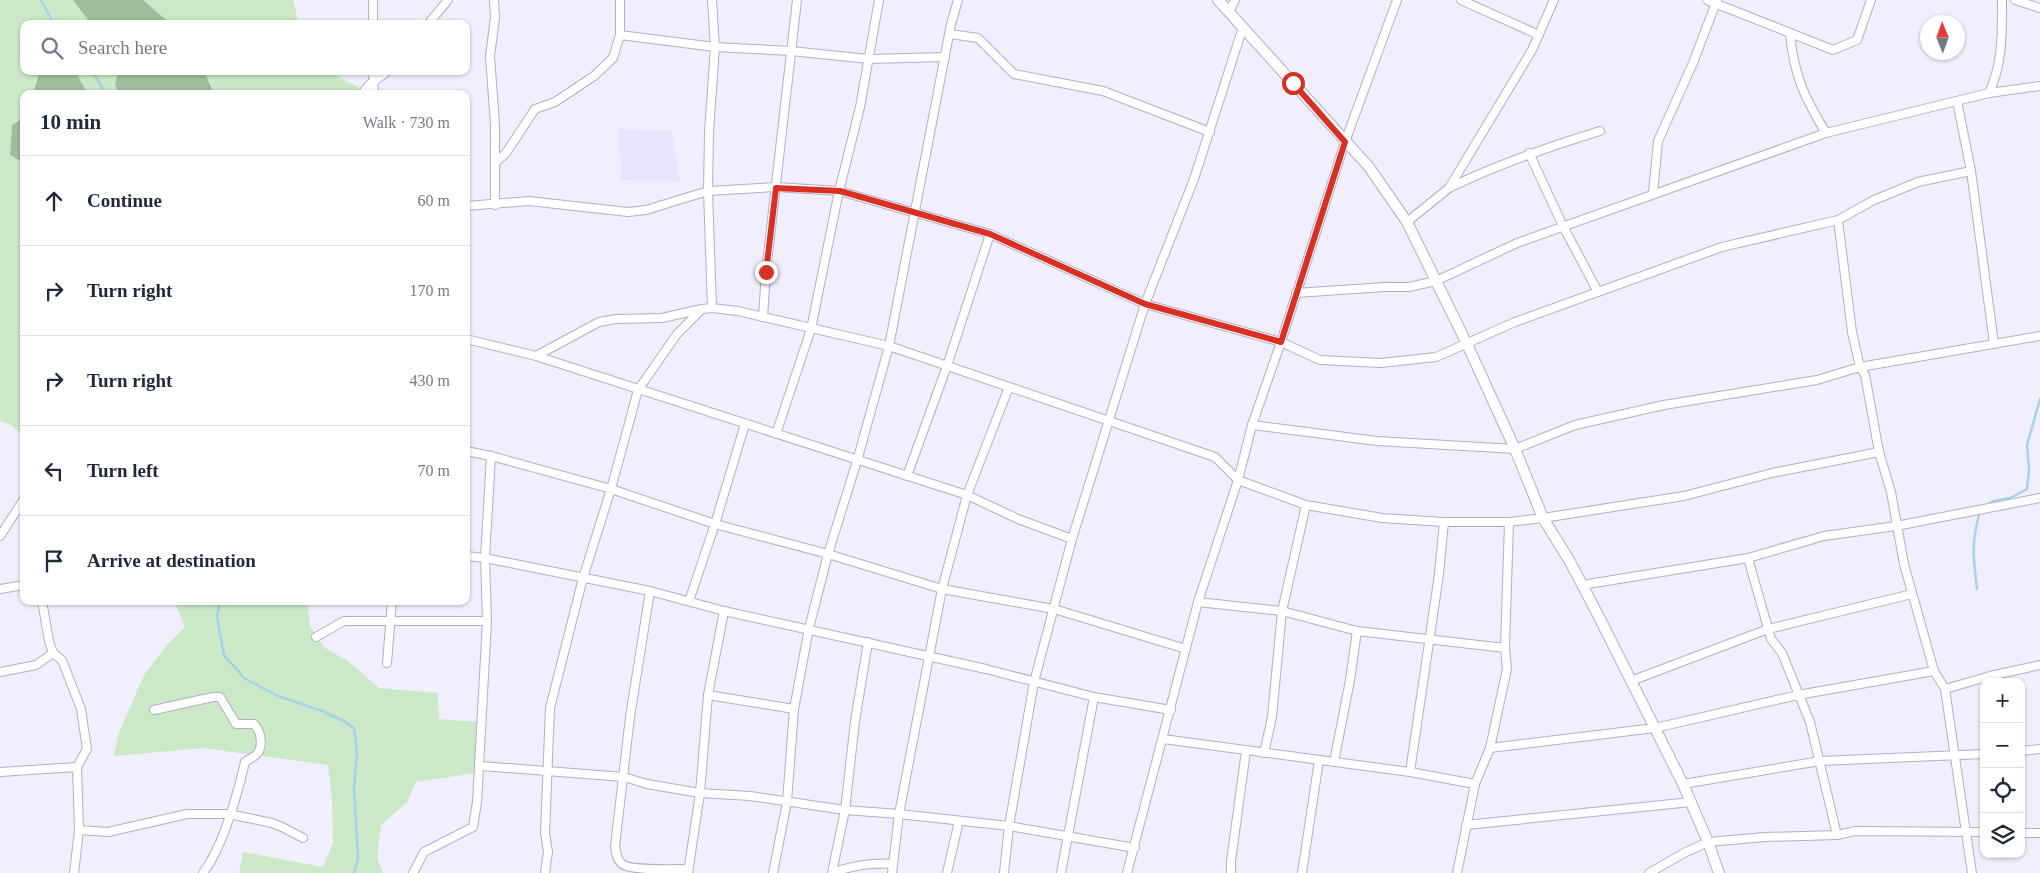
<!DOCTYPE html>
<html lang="en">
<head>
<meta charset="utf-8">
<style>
	:root { --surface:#fff; --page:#f6f6f7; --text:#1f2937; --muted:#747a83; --line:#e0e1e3 }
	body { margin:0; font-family:Georgia,serif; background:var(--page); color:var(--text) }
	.controls { position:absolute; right:15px; bottom:15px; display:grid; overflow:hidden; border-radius:10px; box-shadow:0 1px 4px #0004 }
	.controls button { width:45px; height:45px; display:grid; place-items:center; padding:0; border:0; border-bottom:1px solid var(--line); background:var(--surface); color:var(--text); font:25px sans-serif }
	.compass { position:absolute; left:1920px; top:15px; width:45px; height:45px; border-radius:50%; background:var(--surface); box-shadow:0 1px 4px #0004; rotate:359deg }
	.stop { position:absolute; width:15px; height:15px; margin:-11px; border:4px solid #d93025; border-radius:50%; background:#fff }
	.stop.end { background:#d93025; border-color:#fff; box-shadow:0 1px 5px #0008 }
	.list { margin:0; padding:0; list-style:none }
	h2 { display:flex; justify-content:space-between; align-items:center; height:65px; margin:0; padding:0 20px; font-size:21px }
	h2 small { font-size:16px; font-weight:400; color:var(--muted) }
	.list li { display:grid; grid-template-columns:32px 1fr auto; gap:15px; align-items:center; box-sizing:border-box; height:90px; padding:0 20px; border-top:1px solid var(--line) }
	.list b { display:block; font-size:19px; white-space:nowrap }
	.list em { font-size:16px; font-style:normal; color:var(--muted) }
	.icon { flex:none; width:28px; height:28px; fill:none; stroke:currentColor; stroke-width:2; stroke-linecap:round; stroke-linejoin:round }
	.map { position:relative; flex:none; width:2040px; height:873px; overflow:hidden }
	.search { position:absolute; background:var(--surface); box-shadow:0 1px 4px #0004; left:20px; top:20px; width:450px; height:55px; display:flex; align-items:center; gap:12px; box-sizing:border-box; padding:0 18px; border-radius:10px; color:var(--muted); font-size:19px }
	.panel { position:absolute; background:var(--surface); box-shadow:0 1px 4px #0004; left:20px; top:90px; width:450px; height:515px; border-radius:10px }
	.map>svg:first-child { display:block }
	.built { fill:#e8e4fe }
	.green { fill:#cbe8c7 }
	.forest { fill:#9fbd9b }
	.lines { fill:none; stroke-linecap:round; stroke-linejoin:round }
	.stream { stroke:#a5d3e9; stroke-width:2.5 }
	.street-casing { stroke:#b2aec5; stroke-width:10 }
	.secondary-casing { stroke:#b2aec5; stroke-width:12 }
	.street { stroke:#fff; stroke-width:8 }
	.secondary { stroke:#fff; stroke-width:10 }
	.route { stroke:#d93025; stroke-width:6 }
</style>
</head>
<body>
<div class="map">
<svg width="2040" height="873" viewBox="0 0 2040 873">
	<rect width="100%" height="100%" fill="#f1effe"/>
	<!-- built -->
	<path class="built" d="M619,129L672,131L680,181L621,180Z"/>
	<!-- green -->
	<g class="green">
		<path d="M0,0H73L91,24H24V71H40L33,94H24V117L12,125L10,155L24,163V437L12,425L0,421Z"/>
		<path d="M143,0H293L299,24H171Z"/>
		<path d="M75,71H119L115,83L118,94H88Z"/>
		<path d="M204,71H335L341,78L365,91V94H214Z"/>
		<path d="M174,601H307L310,626L325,648L348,661L379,688L438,693L439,719L477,722L475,773L416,782L407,802L381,825L377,858L383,873H239L243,852L323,867L333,843L332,800L328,765L204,748L114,756L118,735L144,675L166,646L185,627Z"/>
	</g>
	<!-- forest -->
	<g class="forest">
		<path d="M73,0H143L171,24H91Z"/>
		<path d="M40,71H75L88,94H33Z"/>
		<path d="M119,71H204L214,94H118L115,83Z"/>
		<path d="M24,117V163L10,155L12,125Z"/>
	</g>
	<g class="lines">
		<!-- stream -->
		<g class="stream">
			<path d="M41,0L54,24"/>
			<path d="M92,71L106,94"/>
			<path d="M1986,506L1993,501L2010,498L2027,489L2029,469L2027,445L2040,399"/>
			<path d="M1977,589C1973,555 1971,544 1980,511"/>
			<path d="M220,601L217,617L224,655L244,678L278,696L322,711L344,721L354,728L357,752L354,788L358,858L354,873"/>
		</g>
		<!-- street casing -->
		<g class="street-casing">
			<g id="street">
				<path d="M494,0L495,18L490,56L495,125V205"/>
				<path d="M712,0L715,47L709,132L708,191L712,308"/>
				<path d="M1461,0L1539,35"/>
				<path d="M1707,0L1833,50L1857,40L1871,0"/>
				<path d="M2015,0L2040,8"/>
				<path d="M1229,12L1235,0"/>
				<path d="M373,24V0"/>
				<path d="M428,24L448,0"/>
				<path d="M950,34L978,38L1014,74L1103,91L1210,132"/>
				<path d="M1790,34C1794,75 1804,97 1826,133"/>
				<path d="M620,35L715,47L791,51L869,59L945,57"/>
				<path d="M373,71L374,94"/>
				<path d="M1989,93C2003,63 2002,33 2002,0"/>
				<path d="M362,94L369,85L388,71"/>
				<path d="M1957,101L1971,171L1994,344"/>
				<path d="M1529,153L1563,226L1598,292"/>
				<path d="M496,162L506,153L535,109L555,102L594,76L613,58L620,35V0"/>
				<path d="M1449,188C1498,164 1548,147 1600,131"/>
				<path d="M1653,193L1658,141L1693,63L1717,0"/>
				<path d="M466,206L529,201L628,212L646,210L708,191L776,187L839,191L990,234L1145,304L1281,342L1320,360L1381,363L1436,357L1515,322L1722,247L1838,220L1874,200L1918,182L1971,171"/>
				<path d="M1838,220L1852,332L1860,367L1865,375L1879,452L1891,492L1904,564L1934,671L1945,689L1972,873"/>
				<path d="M1407,222L1449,188L1532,50L1554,0"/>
				<path d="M1296,293L1384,287H1409L1436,281L1517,243L1826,133L1989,93L2040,86"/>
				<path d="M763,317L766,272L797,0"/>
				<path d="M466,339L536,356L967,495L1018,519L1072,539"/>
				<path d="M536,356L599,322L616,319L662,318L702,309"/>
				<path d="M1252,425L1377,441L1515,449L1575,425L1664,405L1817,380L1860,367L2040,336"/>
				<path d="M776,434L811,329L839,191L860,107L879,0"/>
				<path d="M466,451L491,456L611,489L715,524L828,554L942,589L1054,609L1186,649"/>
				<path d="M907,476L947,366L990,234"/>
				<path d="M0,536L24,499"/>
				<path d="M466,556L485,558L650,591L724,611L986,669L1094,697L1171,710"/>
				<path d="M1748,558L1771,639L1782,653L1810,722L1837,835"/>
				<path d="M1582,585L1748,558L1824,536L1896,526L2040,498"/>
				<path d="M0,589L24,585"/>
				<path d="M650,591L630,717L615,846C616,853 617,860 622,864C631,871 675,869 688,869"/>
				<path d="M689,601L715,524L745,424"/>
				<path d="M1198,602L1282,611L1357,631L1505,648L1507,669L1490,748L1475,784"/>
				<path d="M316,637L344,621H487"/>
				<path d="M1505,648L1509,522"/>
				<path d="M53,653L62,660L81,709L87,749L77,767"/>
				<path d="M387,663L392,601"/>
				<path d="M0,672L36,665L53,653L49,641L42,601"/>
				<path d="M1631,681L1768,629L1912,594"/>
				<path d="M1945,689L1990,676L2040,665"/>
				<path d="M708,695L794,709"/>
				<path d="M154,710L213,697H220L236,724H254C261,731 264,747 256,755C253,758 248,759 245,762C237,796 224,845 203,873"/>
				<path d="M1163,739L1410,772L1475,784L1457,873"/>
				<path d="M1490,748L1655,728L1798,695L1934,671"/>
				<path d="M2021,751L2040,749"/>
				<path d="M1264,753L1272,717L1282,611L1306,505"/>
				<path d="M1334,762L1350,680L1357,631"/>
				<path d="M481,766L624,777L647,784L700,793L750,796L845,810L899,814L1009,826L1135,848"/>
				<path d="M0,772L77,767L79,830L74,873"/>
				<path d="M1410,772L1439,574L1444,522"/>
				<path d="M1683,784L1820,761L1984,754"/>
				<path d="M1466,825L1691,802"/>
				<path d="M79,830L108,832L187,814H229L272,823L282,827L303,838"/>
				<path d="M2021,833H2040"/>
				<path d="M833,872C853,866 872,862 893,864"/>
				<path d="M413,873L424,852L473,827L477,802L487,621L485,558L491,456"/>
				<path d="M545,873L548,852L545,833L550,708L583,578L611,489L638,390L677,334L702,309L712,308L738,311L889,346L1215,457L1238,480L1306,505L1382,518L1444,522H1509L1543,518L1684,496L1772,473L1879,452"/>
				<path d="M688,873L700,793L708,695L724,611"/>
				<path d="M773,873L787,802L794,709L809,628L828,554L857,461L889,346L951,24L958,0"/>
				<path d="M832,873L845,810L855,721L868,642"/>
				<path d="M892,873L899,814L942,589L967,495L1009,387"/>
				<path d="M947,873L959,821"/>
				<path d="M1004,873L1009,826L1034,682L1072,539L1145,304L1194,179L1243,27"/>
				<path d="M1061,873L1094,697"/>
				<path d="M1127,873L1198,602L1238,480L1252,425L1281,342L1345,142L1397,0"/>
				<path d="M1231,873V861L1246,751"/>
				<path d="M1302,873L1319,760"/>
				<path d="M1649,873L1684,853L1708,842L1765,837L1837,835L1855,831L1984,832"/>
			</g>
		</g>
		<!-- secondary casing -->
		<g class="secondary-casing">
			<path id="secondary" d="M1218,0L1369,167L1407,222L1467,344L1515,449L1543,518L1569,560L1597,613L1683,784L1708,842L1719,873"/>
		</g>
		<!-- street -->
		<use href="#street" class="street"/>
		<!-- secondary -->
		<use href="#secondary" class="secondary"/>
	</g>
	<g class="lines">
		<!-- route -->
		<path class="route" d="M766,272L776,188L840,191L990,234L1145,304L1281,342L1345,142L1293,83"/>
	</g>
</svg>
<div class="controls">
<button>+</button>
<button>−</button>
<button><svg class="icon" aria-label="locate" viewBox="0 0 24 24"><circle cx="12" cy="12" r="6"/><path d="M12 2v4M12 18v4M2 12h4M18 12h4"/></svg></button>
<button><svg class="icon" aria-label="layers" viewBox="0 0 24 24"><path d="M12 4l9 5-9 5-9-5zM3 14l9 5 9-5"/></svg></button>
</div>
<svg class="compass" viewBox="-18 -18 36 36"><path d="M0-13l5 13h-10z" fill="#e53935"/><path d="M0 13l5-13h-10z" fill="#747a83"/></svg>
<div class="stop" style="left:1293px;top:83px"></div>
<div class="stop end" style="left:766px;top:272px"></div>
<div class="search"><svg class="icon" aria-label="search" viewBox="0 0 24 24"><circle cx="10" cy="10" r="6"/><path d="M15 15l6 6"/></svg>Search here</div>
<section class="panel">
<h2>10 min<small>Walk · 730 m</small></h2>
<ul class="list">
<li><svg class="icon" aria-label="ahead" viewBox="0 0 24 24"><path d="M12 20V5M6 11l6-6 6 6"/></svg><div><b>Continue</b></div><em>60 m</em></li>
<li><svg class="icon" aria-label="right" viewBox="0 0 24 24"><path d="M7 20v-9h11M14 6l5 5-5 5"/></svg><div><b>Turn right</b></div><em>170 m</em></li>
<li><svg class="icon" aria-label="right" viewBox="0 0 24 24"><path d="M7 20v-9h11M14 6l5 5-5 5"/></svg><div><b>Turn right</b></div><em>430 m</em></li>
<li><svg class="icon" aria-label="left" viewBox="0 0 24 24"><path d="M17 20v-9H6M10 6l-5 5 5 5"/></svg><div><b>Turn left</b></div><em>70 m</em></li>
<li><svg class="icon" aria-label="arrive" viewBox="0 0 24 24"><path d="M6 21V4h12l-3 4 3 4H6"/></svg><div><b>Arrive at destination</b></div></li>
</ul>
</section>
</div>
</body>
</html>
